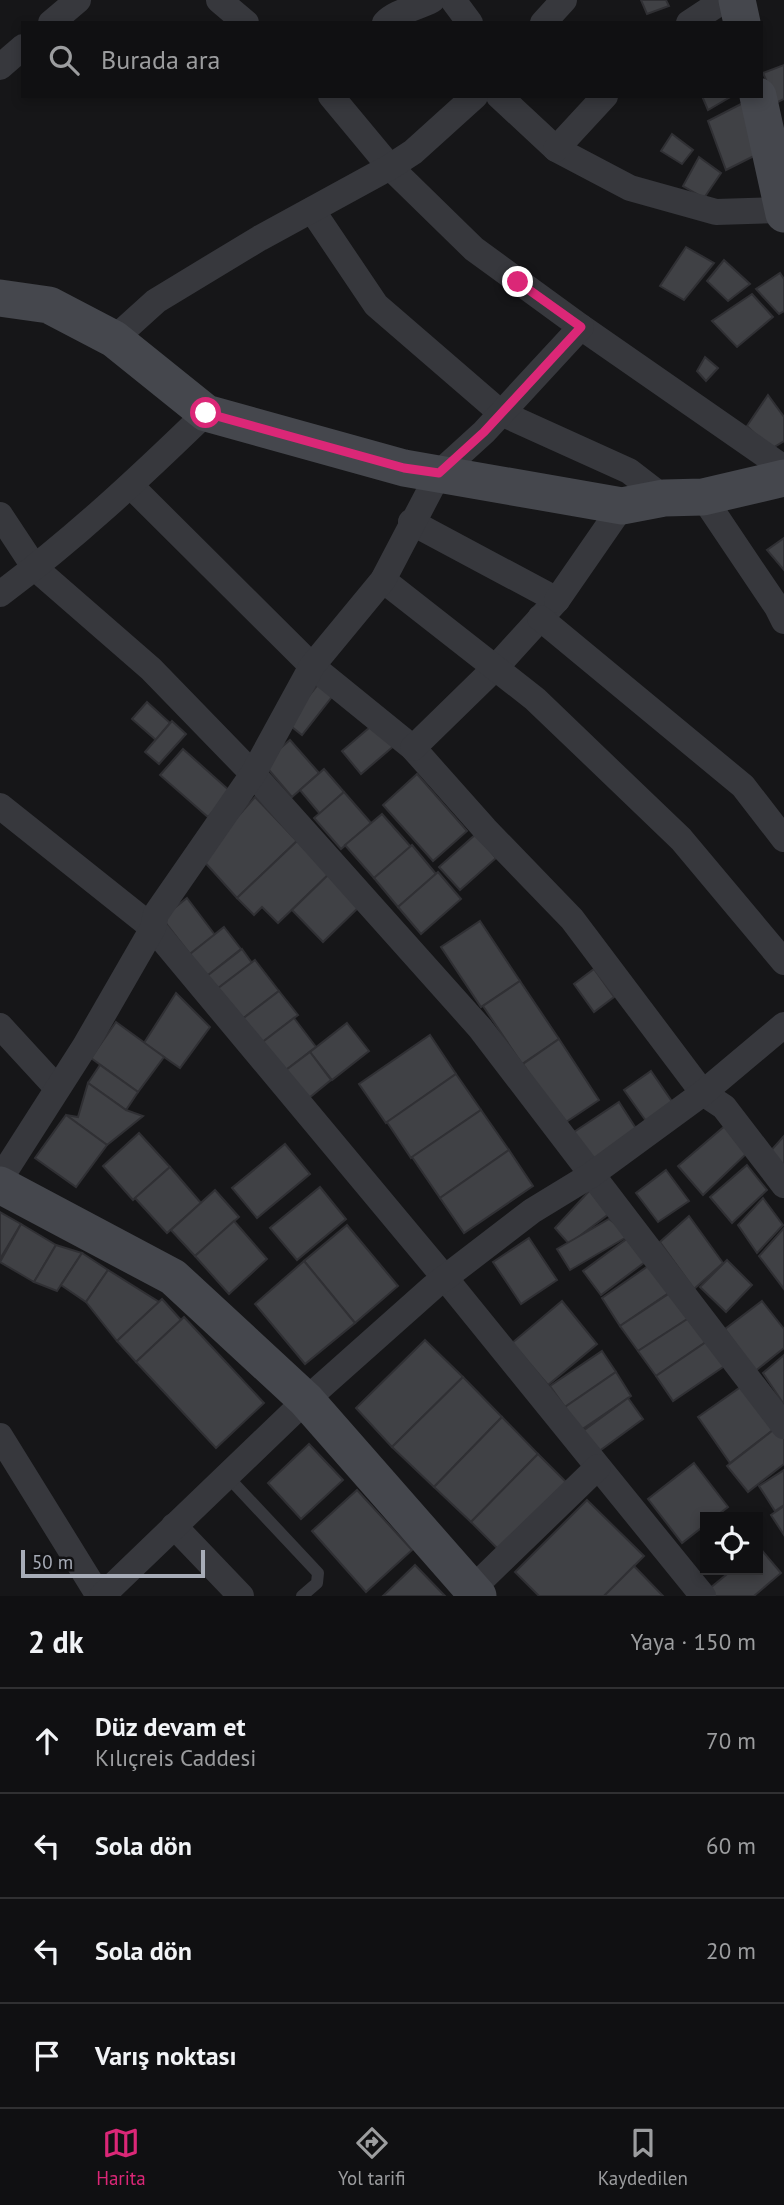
<!DOCTYPE html>
<html lang="tr">
<head>
<meta charset="utf-8">
<style>
	:root { --surface:#101012; --page:#1e1e20; --text:#f1f3f6; --muted:#9c9d9f; --line:#303032; --accent:#db2777 }
	body { margin:0; font-family:"PT Sans",sans-serif; background:var(--page); color:var(--text) }
	.controls { position:absolute; right:21px; bottom:21px; display:grid; overflow:hidden; border-radius:0px; box-shadow:0 4px 10px #0003 }
	.controls button { width:63px; height:63px; display:grid; place-items:center; padding:0; border:0; border-bottom:2px solid var(--line); background:var(--surface); color:var(--text); font:35px sans-serif }
	.scale { position:absolute; left:21px; bottom:18px; width:184px; box-sizing:border-box; padding-left:7px; border:4px solid #a8adb8; border-top:0; font-size:19px; line-height:24px; white-space:nowrap; color:#a8adb8; -webkit-text-stroke:5px #111113; paint-order:stroke }
	.stop { position:absolute; width:21px; height:21px; margin:-16px; border:5px solid #db2777; border-radius:50%; background:#fff }
	.stop.end { background:#db2777; border-color:#fff; box-shadow:0 2px 7px #0008 }
	.list { margin:0; padding:0; list-style:none }
	h2 { display:flex; justify-content:space-between; align-items:center; height:91px; margin:0; padding:0 28px; font-size:30px }
	h2 small { font-size:23px; font-weight:400; color:var(--muted) }
	.list li { display:grid; grid-template-columns:46px 1fr auto; gap:21px; align-items:center; box-sizing:border-box; height:105px; padding:0 28px; border-top:2px solid var(--line) }
	.list b { display:block; font-size:26px; white-space:nowrap }
	.list p { margin:0; font-size:23px; white-space:nowrap; color:var(--muted) }
	.list em { font-size:23px; font-style:normal; color:var(--muted) }
	.icon { flex:none; width:38px; height:38px; fill:none; stroke:currentColor; stroke-width:2; stroke-linecap:round; stroke-linejoin:round }
	.map { position:relative; flex:none; width:784px; height:1596px; overflow:hidden }
	.search { position:absolute; background:var(--surface); box-shadow:0 4px 10px #0003; left:21px; right:21px; top:21px; height:77px; display:flex; align-items:center; gap:18px; box-sizing:border-box; padding:0 24px; border-radius:0px; color:var(--muted); font-size:26px }
	.sheet { height:511px; background:var(--surface) }
	nav { display:flex; justify-content:space-around; align-items:center; box-sizing:border-box; height:98px; border-top:2px solid var(--line); background:var(--surface); font-size:19px; color:var(--muted) }
	nav a { display:grid; justify-items:center; gap:4px }
	nav .on { color:var(--accent) }
	.map>svg:first-child { display:block }
	.building { fill:#404145; stroke:#303034; stroke-width:2 }
	.lines { fill:none; stroke-linecap:round; stroke-linejoin:round }
	.lane { stroke:#37383d; stroke-width:12 }
	.street { stroke:#37383d; stroke-width:26 }
	.secondary { stroke:#45474d; stroke-width:37 }
	.route { stroke:#db2777; stroke-width:9 }
</style>
</head>
<body>
<div class="map">
<svg width="784" height="1596" viewBox="0 0 784 1596">
	<rect width="100%" height="100%" fill="#161618"/>
	<!-- building -->
	<g class="building">
		<path d="M641,0H666L669,6L647,14Z"/>
		<path d="M784,65V99L776,103L763,73Z"/>
		<path d="M702,96H732L708,110Z"/>
		<path d="M743,103L762,152L726,170L708,121Z"/>
		<path d="M672,134L693,150L682,164L661,151Z"/>
		<path d="M699,157L721,173L704,198L683,186Z"/>
		<path d="M686,247L714,263L684,300L660,286Z"/>
		<path d="M724,260L750,284L728,301L707,281Z"/>
		<path d="M780,273L784,279V311L779,314L756,289Z"/>
		<path d="M752,294L773,317L737,347L712,321Z"/>
		<path d="M705,357L718,368L706,381L697,371Z"/>
		<path d="M768,395L784,417V441L771,449L747,426Z"/>
		<path d="M784,538V570L767,550Z"/>
		<path d="M320,682L335,693L302,735L287,723Z"/>
		<path d="M147,702L170,723L156,740L132,719Z"/>
		<path d="M172,721L186,734L159,764L145,752Z"/>
		<path d="M376,722L395,745L361,774L342,751Z"/>
		<path d="M290,740L319,773L292,797L263,763Z"/>
		<path d="M183,749L231,792L208,817L160,775Z"/>
		<path d="M324,769L344,792L320,814L300,790Z"/>
		<path d="M417,774L467,831L433,861L383,805Z"/>
		<path d="M344,792L371,823L341,849L314,818Z"/>
		<path d="M255,797L297,841L237,898L201,858Z"/>
		<path d="M382,814L411,847L374,878L345,845Z"/>
		<path d="M476,834L496,858L460,890L439,867Z"/>
		<path d="M297,841L329,874L278,923L262,907L254,915L237,898Z"/>
		<path d="M412,845L436,874L398,907L374,878Z"/>
		<path d="M438,872L461,899L421,934L398,907Z"/>
		<path d="M329,874L360,906L323,942L292,910Z"/>
		<path d="M187,898L215,935L190,954L162,918Z"/>
		<path d="M480,921L520,981L481,1007L441,947Z"/>
		<path d="M224,927L241,949L207,976L190,954Z"/>
		<path d="M242,949L252,963L217,989L207,976Z"/>
		<path d="M255,960L279,991L241,1020L217,989Z"/>
		<path d="M594,969L614,997L594,1012L574,984Z"/>
		<path d="M520,981L559,1039L522,1064L483,1006Z"/>
		<path d="M279,991L298,1015L260,1044L241,1020Z"/>
		<path d="M176,993L210,1027L180,1068L144,1043Z"/>
		<path d="M294,1018L316,1047L282,1073L260,1044Z"/>
		<path d="M116,1022L164,1057L138,1092L91,1058Z"/>
		<path d="M347,1023L369,1051L332,1080L310,1052Z"/>
		<path d="M430,1035L456,1074L386,1123L359,1084Z"/>
		<path d="M559,1039L599,1100L563,1124L523,1064Z"/>
		<path d="M310,1052L331,1080L304,1102L282,1073Z"/>
		<path d="M100,1065L138,1092L126,1110L88,1083Z"/>
		<path d="M651,1071L673,1103L646,1121L624,1090Z"/>
		<path d="M456,1074L481,1110L411,1158L387,1122Z"/>
		<path d="M88,1083L126,1110L143,1116L107,1145L66,1115L78,1117Z"/>
		<path d="M619,1102L637,1130L590,1162L571,1134Z"/>
		<path d="M481,1110L509,1150L440,1198L412,1157Z"/>
		<path d="M66,1115L107,1145L76,1187L35,1158Z"/>
		<path d="M726,1125L747,1153L703,1195L678,1166Z"/>
		<path d="M139,1133L170,1167L133,1200L103,1166Z"/>
		<path d="M784,1136V1175L767,1155Z"/>
		<path d="M285,1144L310,1174L257,1218L232,1188Z"/>
		<path d="M509,1150L533,1186L464,1233L440,1198Z"/>
		<path d="M747,1165L767,1190L732,1223L710,1197Z"/>
		<path d="M170,1167L201,1203L167,1233L135,1198Z"/>
		<path d="M666,1170L689,1201L658,1222L636,1193Z"/>
		<path d="M320,1187L346,1219L297,1260L270,1228Z"/>
		<path d="M591,1189L610,1213L569,1244L555,1228Z"/>
		<path d="M215,1190L239,1217L195,1256L171,1230Z"/>
		<path d="M763,1198L783,1225L757,1253L738,1225Z"/>
		<path d="M0,1212L21,1224L0,1259Z"/>
		<path d="M689,1216L723,1263L694,1289L660,1242Z"/>
		<path d="M609,1219L630,1235L570,1270L557,1249Z"/>
		<path d="M234,1221L267,1259L229,1294L195,1256Z"/>
		<path d="M21,1224L56,1245L34,1282L0,1262Z"/>
		<path d="M347,1225L398,1286L355,1323L304,1261Z"/>
		<path d="M784,1228V1289L759,1256Z"/>
		<path d="M529,1238L557,1280L521,1304L493,1262Z"/>
		<path d="M628,1238L645,1262L601,1295L583,1271Z"/>
		<path d="M56,1245L82,1253L57,1291L34,1282Z"/>
		<path d="M82,1253L108,1270L86,1302L61,1285Z"/>
		<path d="M727,1260L752,1285L726,1312L700,1287Z"/>
		<path d="M304,1261L355,1323L305,1364L255,1304Z"/>
		<path d="M651,1264L670,1292L620,1326L602,1298Z"/>
		<path d="M108,1270L159,1302L117,1341L86,1302Z"/>
		<path d="M676,1289L692,1316L638,1351L620,1326Z"/>
		<path d="M162,1299L181,1320L136,1362L117,1341Z"/>
		<path d="M562,1301L597,1344L548,1385L512,1343Z"/>
		<path d="M762,1301L784,1329V1348L754,1372L725,1329Z"/>
		<path d="M692,1316L709,1340L656,1376L638,1351Z"/>
		<path d="M184,1317L264,1403L216,1448L136,1362Z"/>
		<path d="M425,1340L463,1377L392,1447L356,1408Z"/>
		<path d="M709,1340L726,1365L673,1401L656,1376Z"/>
		<path d="M602,1351L616,1372L565,1407L550,1386Z"/>
		<path d="M784,1355V1402L783,1403L763,1373Z"/>
		<path d="M616,1372L631,1396L581,1430L565,1407Z"/>
		<path d="M463,1377L502,1417L434,1487L392,1447Z"/>
		<path d="M745,1384L777,1427L730,1463L698,1417Z"/>
		<path d="M628,1398L643,1419L598,1452L583,1431Z"/>
		<path d="M502,1417L538,1454L471,1522L434,1487Z"/>
		<path d="M777,1427L784,1436V1464L748,1492L727,1466Z"/>
		<path d="M309,1444L343,1480L301,1519L268,1483Z"/>
		<path d="M538,1454L570,1486L503,1554L471,1522Z"/>
		<path d="M694,1463L728,1507L715,1517H705V1525L682,1543L648,1499Z"/>
		<path d="M784,1470V1505L775,1511L759,1486Z"/>
		<path d="M357,1490L412,1550L366,1592L312,1531Z"/>
		<path d="M587,1500L644,1556L604,1596H539L515,1572Z"/>
		<path d="M784,1506V1535L771,1515Z"/>
		<path d="M759,1547L781,1573L754,1596H714L709,1589L732,1570H758Z"/>
		<path d="M415,1565L445,1596H383Z"/>
		<path d="M634,1566L663,1596H604Z"/>
	</g>
	<g class="lines">
		<!-- lane -->
		<path class="lane" d="M227,1476L318,1573L317,1583L302,1596"/>
		<!-- street -->
		<g class="street">
			<path d="M219,0L246,23"/>
			<path d="M453,0L470,23"/>
			<path d="M51,23L78,0"/>
			<path d="M385,23C396,11 418,8 432,0"/>
			<path d="M543,23L564,0"/>
			<path d="M689,23L724,0"/>
			<path d="M0,67L23,47"/>
			<path d="M331,96L390,167L474,249L581,327L784,468"/>
			<path d="M499,96L556,149L630,188L716,212L782,210"/>
			<path d="M556,149L605,96"/>
			<path d="M312,210L376,305L501,413L629,471L664,498"/>
			<path d="M114,339L156,301L260,238L390,167L413,152L475,96"/>
			<path d="M131,486L312,666L413,748L485,829L572,919L703,1093L724,1107L784,1185"/>
			<path d="M703,497L777,607L784,621"/>
			<path d="M0,515L35,568L151,669L253,774L480,1028L784,1426"/>
			<path d="M411,522L557,600L496,667L413,748"/>
			<path d="M383,580L535,699L681,839L784,962"/>
			<path d="M0,594C74,539 140,477 206,413"/>
			<path d="M557,600L622,506"/>
			<path d="M540,618L743,786L784,839"/>
			<path d="M0,806L153,928L445,1278L703,1596"/>
			<path d="M0,1026L57,1088"/>
			<path d="M0,1179L85,1046L153,928L156,914L253,774L312,666L383,580L439,473L484,432L581,327"/>
			<path d="M0,1436L99,1596"/>
			<path d="M174,1526L241,1596"/>
			<path d="M472,1589L598,1467"/>
			<path d="M102,1596L306,1400L433,1287L532,1211L591,1175L703,1093L784,1025"/>
		</g>
		<!-- secondary -->
		<g class="secondary">
			<path d="M737,0L742,23"/>
			<path d="M758,96L784,214"/>
			<path d="M0,298L49,305L114,339L206,413L404,468L622,506L664,498L703,497L784,478"/>
			<path d="M0,1185L173,1277L306,1400L478,1596"/>
		</g>
	</g>
	<g class="lines">
		<!-- route -->
		<path class="route" d="M206,413L404,468L439,473L484,432L581,327L518,282"/>
	</g>
</svg>
<div class="controls">
<button><svg class="icon" aria-label="locate" viewBox="0 0 24 24"><circle cx="12" cy="12" r="6"/><path d="M12 2v4M12 18v4M2 12h4M18 12h4"/></svg></button>
</div>
<div class="scale">50 m</div>
<div class="stop" style="left:206px;top:413px"></div>
<div class="stop end" style="left:518px;top:282px"></div>
<div class="search"><svg class="icon" aria-label="search" viewBox="0 0 24 24"><circle cx="10" cy="10" r="6"/><path d="M15 15l6 6"/></svg>Burada ara</div>
</div>
<section class="sheet">
<h2>2 dk<small>Yaya · 150 m</small></h2>
<ul class="list">
<li><svg class="icon" aria-label="ahead" viewBox="0 0 24 24"><path d="M12 20V5M6 11l6-6 6 6"/></svg><div><b>Düz devam et</b><p>Kılıçreis Caddesi</p></div><em>70 m</em></li>
<li><svg class="icon" aria-label="left" viewBox="0 0 24 24"><path d="M17 20v-9H6M10 6l-5 5 5 5"/></svg><div><b>Sola dön</b></div><em>60 m</em></li>
<li><svg class="icon" aria-label="left" viewBox="0 0 24 24"><path d="M17 20v-9H6M10 6l-5 5 5 5"/></svg><div><b>Sola dön</b></div><em>20 m</em></li>
<li><svg class="icon" aria-label="arrive" viewBox="0 0 24 24"><path d="M6 21V4h12l-3 4 3 4H6"/></svg><div><b>Varış noktası</b></div></li>
</ul>
</section>
<nav>
<a class="on"><svg class="icon" aria-label="map" viewBox="0 0 24 24"><path d="M3 6l6-2 6 2 6-2v14l-6 2-6-2-6 2zM9 4v14M15 6v14"/></svg>Harita</a>
<a><svg class="icon" aria-label="directions" viewBox="0 0 24 24"><path d="M12 3l9 9-9 9-9-9zM9 14v-3h6M13 9l2 2-2 2"/></svg>Yol tarifi</a>
<a><svg class="icon" aria-label="saved" viewBox="0 0 24 24"><path d="M7 4h10v16l-5-4-5 4z"/></svg>Kaydedilen</a>
</nav>
</body>
</html>
